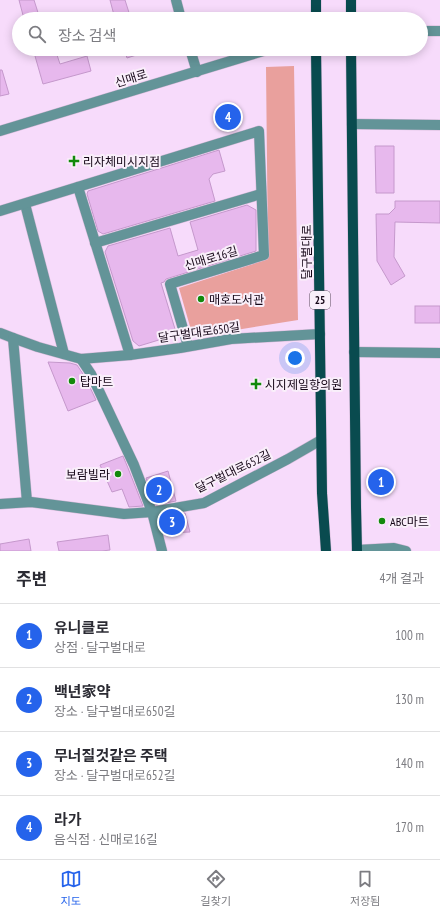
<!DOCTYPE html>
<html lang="ko">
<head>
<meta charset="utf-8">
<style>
	:root { --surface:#fff; --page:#f7f7f7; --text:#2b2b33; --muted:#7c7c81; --line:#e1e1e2; --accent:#2563eb }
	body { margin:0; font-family:"PT Sans Narrow","Noto Sans KR",sans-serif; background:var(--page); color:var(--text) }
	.you { position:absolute; left:295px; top:358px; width:14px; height:14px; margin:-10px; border:3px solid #fff; border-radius:50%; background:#1a73e8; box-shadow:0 0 0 6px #1a73e833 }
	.badge { display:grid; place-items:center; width:26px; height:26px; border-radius:50%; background:var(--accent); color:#fff; font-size:13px; font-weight:700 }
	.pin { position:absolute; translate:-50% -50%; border:2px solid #fff; box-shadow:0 1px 4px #0006 }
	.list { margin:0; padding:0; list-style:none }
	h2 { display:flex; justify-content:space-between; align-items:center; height:52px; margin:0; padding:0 16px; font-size:17px }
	h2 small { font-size:13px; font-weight:400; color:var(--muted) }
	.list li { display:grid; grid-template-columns:26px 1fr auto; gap:12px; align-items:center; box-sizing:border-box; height:64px; padding:0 16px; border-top:1px solid var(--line) }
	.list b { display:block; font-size:15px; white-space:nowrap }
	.list p { margin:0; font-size:13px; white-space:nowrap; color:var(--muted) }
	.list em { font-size:13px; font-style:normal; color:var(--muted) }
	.icon { flex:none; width:22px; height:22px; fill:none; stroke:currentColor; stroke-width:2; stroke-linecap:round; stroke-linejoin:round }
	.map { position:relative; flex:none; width:440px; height:551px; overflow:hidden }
	.search { position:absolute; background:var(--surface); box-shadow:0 2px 10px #0003; left:12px; right:12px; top:12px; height:44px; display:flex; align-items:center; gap:10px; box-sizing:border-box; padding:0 14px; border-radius:22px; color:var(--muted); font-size:15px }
	.sheet { height:308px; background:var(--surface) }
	nav { display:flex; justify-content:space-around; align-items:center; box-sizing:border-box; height:56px; border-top:1px solid var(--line); background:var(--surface); font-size:11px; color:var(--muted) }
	nav a { display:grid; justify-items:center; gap:2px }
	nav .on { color:var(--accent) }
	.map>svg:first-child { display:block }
	.green { fill:#e9a09d }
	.building { fill:#e7b8ed; stroke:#c598cc }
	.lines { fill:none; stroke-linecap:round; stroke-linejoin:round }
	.minor-casing { stroke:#d3b9d6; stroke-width:11 }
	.tertiary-casing { stroke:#d3b9d6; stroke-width:11 }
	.primary-casing { stroke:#d3b9d6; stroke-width:11 }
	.minor { stroke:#639498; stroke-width:10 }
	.tertiary { stroke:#639498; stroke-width:10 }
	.primary { stroke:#094b4f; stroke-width:10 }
	.poi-dot { fill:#12890b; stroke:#f9effa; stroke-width:1.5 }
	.labels { text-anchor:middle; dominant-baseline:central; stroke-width:4; stroke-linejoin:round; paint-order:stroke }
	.shield { fill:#f9effa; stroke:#594b5a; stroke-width:1 }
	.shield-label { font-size:11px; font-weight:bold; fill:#140516 }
	.street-label { font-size:12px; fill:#140516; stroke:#f9effa }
	.poi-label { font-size:12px; fill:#140516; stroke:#f9effa; text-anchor:start }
</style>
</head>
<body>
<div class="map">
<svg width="440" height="551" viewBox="0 0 440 551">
	<rect width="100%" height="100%" fill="#f7dbfb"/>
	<!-- green -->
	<path class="green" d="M294,66L298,320L193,337L179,288L268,259L266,67Z"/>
	<!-- building -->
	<g class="building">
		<path d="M19,0H34L40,19H24Z"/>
		<path d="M110,0H125L131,19H115Z"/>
		<path d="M33,49H55L60,64L87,56L91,71L43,84Z"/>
		<path d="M124,49H148L149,51L127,58Z"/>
		<path d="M0,70H2L9,94L0,96Z"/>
		<path d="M375,146H394V193H376Z"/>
		<path d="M219,150L225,171L213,174L209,179L215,201L103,234L98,231L87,194L88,191Z"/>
		<path d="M395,201H440V223L395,222L394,257L405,276L391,285L377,261L376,214H389L395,208Z"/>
		<path d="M247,205L256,210V251L166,279L164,282L161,283L175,329L172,336L139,346L133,341L105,252L108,246L170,228L178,256L198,250L190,222Z"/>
		<rect x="415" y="306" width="25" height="17"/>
		<path d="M48,362L70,363L77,365L85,377L96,400L68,411Z"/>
		<path d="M123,456L128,468L143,506L129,507L122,489L112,492L100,465Z"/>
		<path d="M168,471L176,501L156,505L146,478Z"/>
		<path d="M185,513L190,532L164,533L160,517Z"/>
		<path d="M108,535L110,550L102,551H59L57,542Z"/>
		<path d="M29,539L31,551H0V544Z"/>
	</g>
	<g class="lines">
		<!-- minor casing -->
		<g class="minor-casing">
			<g id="minor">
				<path d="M176,0L181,19"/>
				<path d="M190,49L197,72"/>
				<path d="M352,124L440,125"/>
				<path d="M78,187L130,355"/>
				<path d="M25,204L64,354"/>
				<path d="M0,211L259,131L264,255L170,284L188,346"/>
				<path d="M95,243L261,194"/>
				<path d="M0,333L13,338L38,347L81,359L130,355L180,348L231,339L320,334"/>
				<path d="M13,338L27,502"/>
				<path d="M354,352L440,353"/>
				<path d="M81,359L91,374L134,465L152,512L162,551"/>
				<path d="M0,504L31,502L124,514L152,512L204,503L288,459L321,440"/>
				<path d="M357,550L394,548L406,551"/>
			</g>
		</g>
		<!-- tertiary casing -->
		<g class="tertiary-casing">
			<g id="tertiary">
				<path d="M421,31H440"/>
				<path d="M0,131L270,49"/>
			</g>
		</g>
		<!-- primary casing -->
		<g class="primary-casing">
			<g id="primary">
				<path d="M351,0V19"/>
				<path d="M316,19V0"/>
				<path d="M316,49L322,493L326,551"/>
				<path d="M351,49L356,507L357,551"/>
			</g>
		</g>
		<!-- minor -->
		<use href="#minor" class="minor"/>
		<!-- tertiary -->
		<use href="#tertiary" class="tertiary"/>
		<!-- primary -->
		<use href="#primary" class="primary"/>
	</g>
	<!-- markers -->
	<g class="poi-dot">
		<path d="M72 155h4v4h4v4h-4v4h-4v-4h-4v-4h4z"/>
		<circle cx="201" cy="299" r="4"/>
		<circle cx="72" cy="381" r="4"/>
		<path d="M254 378h4v4h4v4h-4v4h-4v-4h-4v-4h4z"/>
		<circle cx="118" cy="474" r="4"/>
		<circle cx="382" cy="521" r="4"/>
	</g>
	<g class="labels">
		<!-- shield labels -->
		<rect class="shield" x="310" y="291" width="20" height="18" rx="3"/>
		<g class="shield-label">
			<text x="320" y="300">25</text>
		</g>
		<!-- street labels -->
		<g class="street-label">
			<text transform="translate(131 78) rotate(-17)">신매로</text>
			<text transform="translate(306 252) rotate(-90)">달구벌대로</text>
			<text transform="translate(211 258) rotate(-17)">신매로16길</text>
			<text transform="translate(199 332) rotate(-8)">달구벌대로650길</text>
			<text transform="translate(233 471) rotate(-26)">달구벌대로652길</text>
		</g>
		<!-- poi labels -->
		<g class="poi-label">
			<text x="83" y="161">리자체미시지점</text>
			<text x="209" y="299">매호도서관</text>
			<text x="80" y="381">탑마트</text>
			<text x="265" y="384">시지제일항의원</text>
			<text x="110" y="474" text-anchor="end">보람빌라</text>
			<text x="390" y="521">ABC마트</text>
		</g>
	</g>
</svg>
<div class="you"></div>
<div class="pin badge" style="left:381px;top:482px">1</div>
<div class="pin badge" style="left:159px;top:490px">2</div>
<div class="pin badge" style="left:172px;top:522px">3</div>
<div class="pin badge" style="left:228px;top:117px">4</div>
<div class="search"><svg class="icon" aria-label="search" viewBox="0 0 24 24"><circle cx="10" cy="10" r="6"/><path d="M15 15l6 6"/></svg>장소 검색</div>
</div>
<section class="sheet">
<h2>주변<small>4개 결과</small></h2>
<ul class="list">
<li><span class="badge">1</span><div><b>유니클로</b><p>상점 · 달구벌대로</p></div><em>100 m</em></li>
<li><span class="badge">2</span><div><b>백년家약</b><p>장소 · 달구벌대로650길</p></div><em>130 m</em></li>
<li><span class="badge">3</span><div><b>무너질것같은 주택</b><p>장소 · 달구벌대로652길</p></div><em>140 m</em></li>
<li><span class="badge">4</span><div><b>라가</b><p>음식점 · 신매로16길</p></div><em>170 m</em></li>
</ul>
</section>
<nav>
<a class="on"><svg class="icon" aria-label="map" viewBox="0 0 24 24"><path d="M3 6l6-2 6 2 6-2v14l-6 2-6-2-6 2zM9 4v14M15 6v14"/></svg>지도</a>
<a><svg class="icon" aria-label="directions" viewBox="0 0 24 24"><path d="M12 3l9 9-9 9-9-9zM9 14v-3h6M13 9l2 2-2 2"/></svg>길찾기</a>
<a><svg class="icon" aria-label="saved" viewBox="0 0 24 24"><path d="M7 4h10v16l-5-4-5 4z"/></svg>저장됨</a>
</nav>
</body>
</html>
